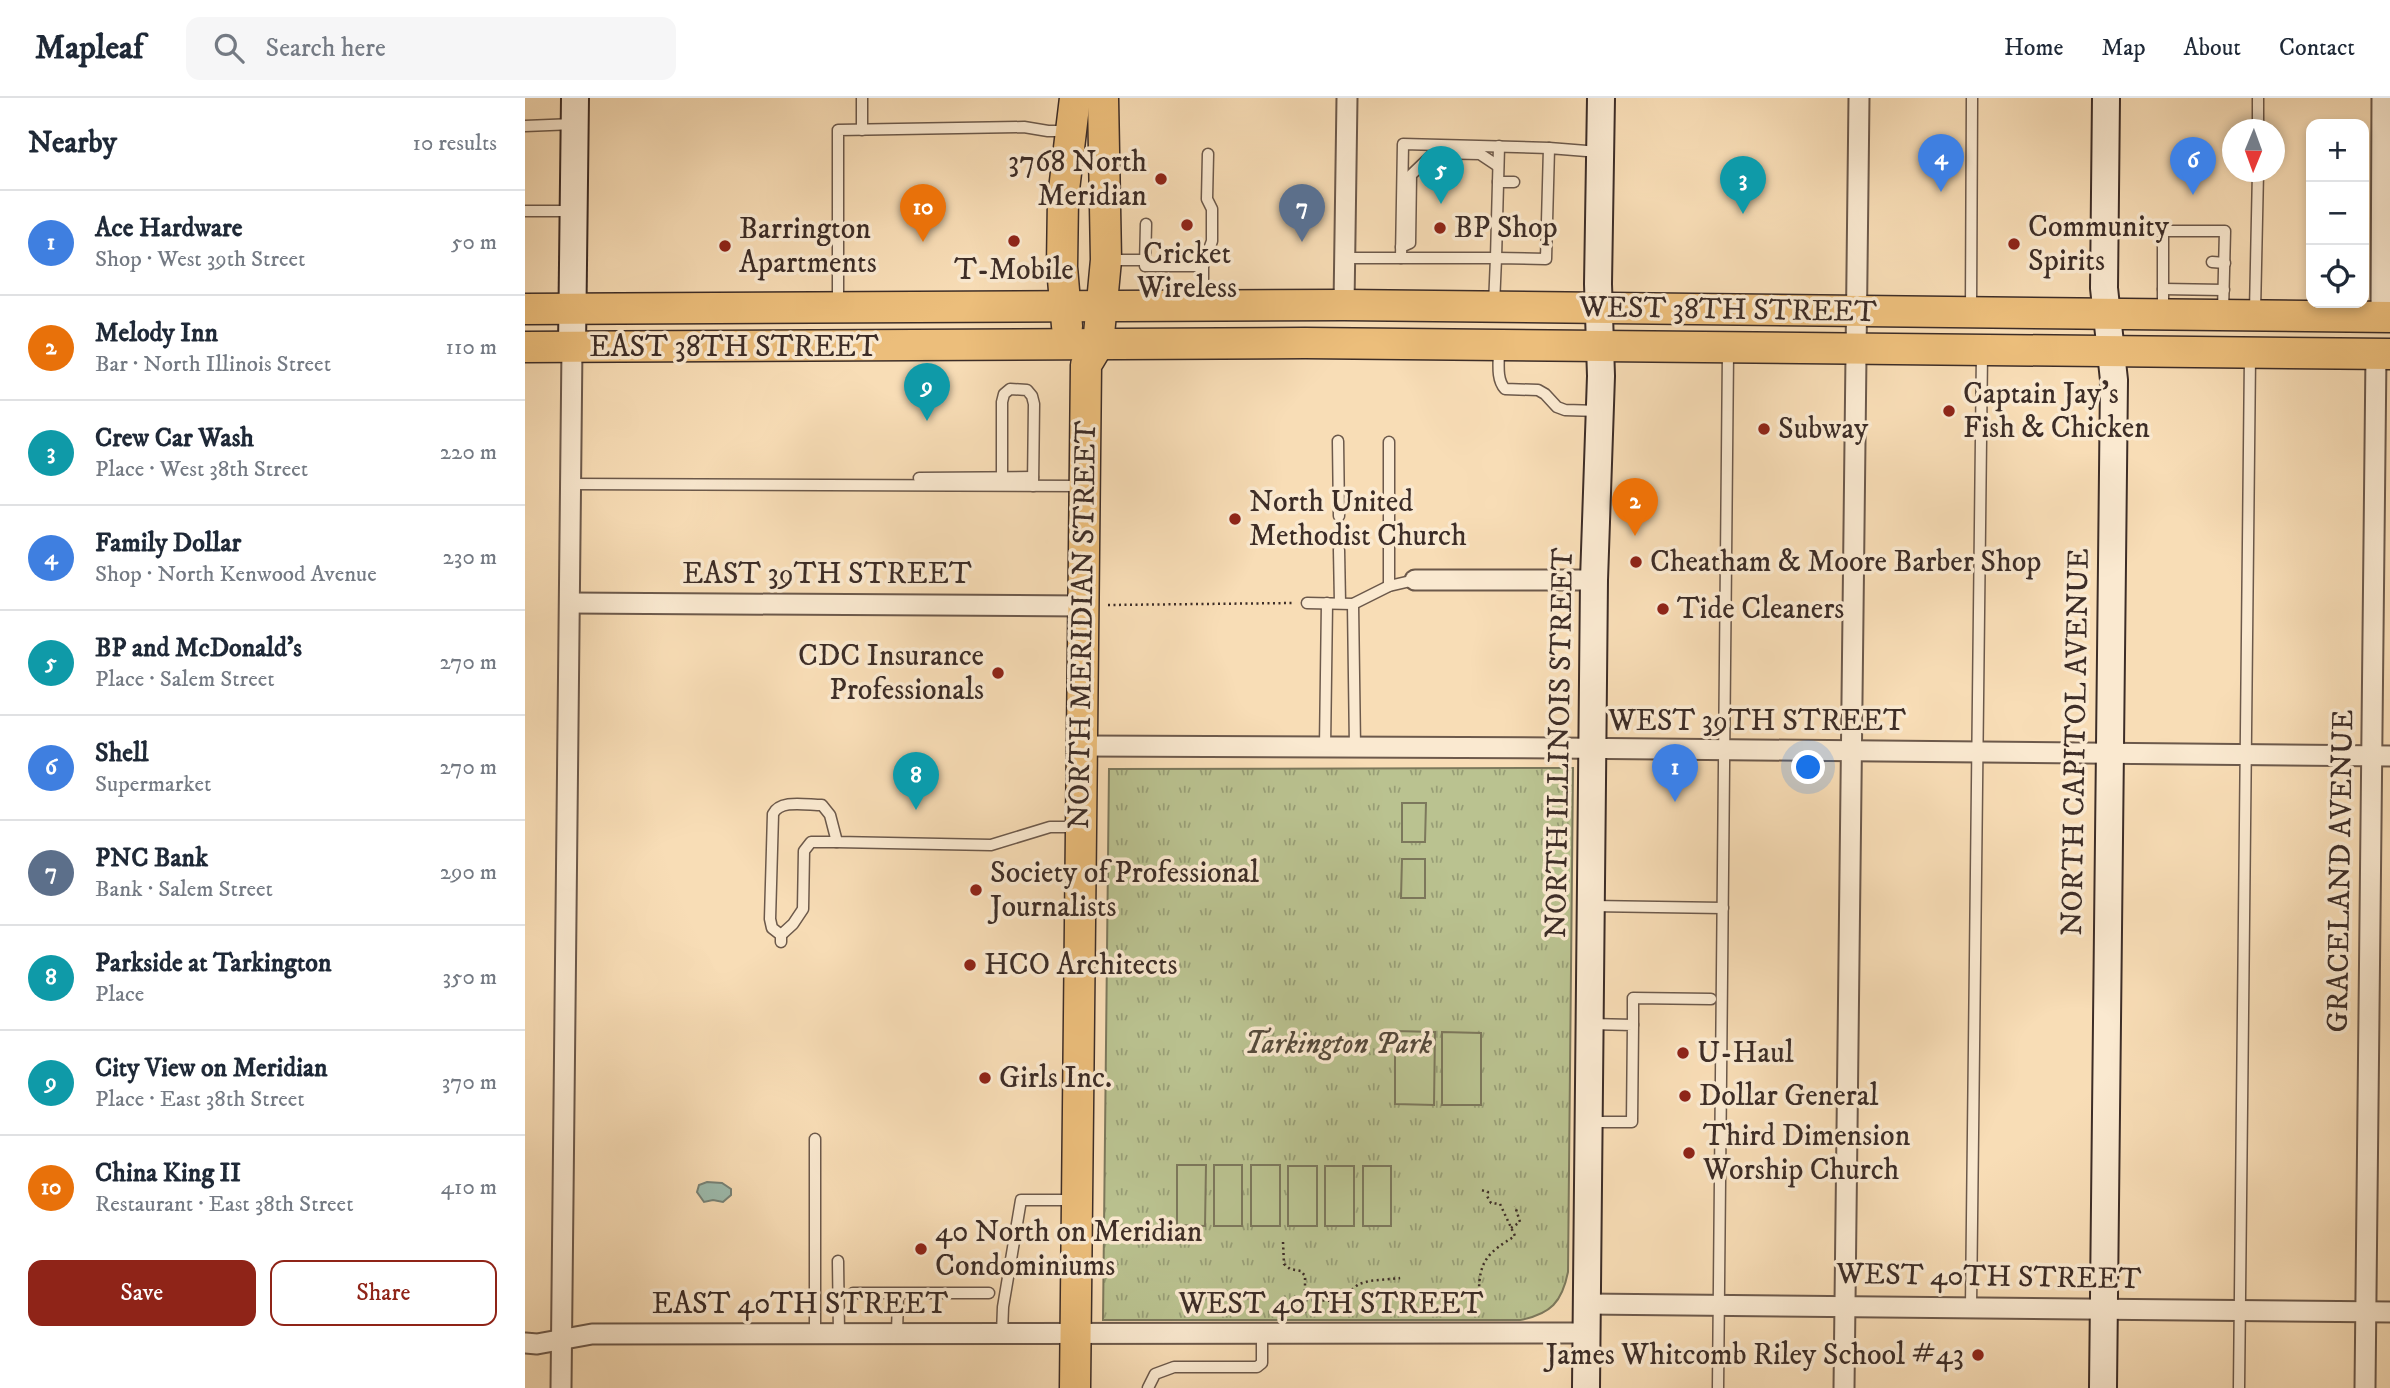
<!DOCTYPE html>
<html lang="en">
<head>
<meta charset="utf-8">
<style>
	:root { --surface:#fff; --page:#f6f6f7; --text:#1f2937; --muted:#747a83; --line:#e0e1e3; --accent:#8f2418 }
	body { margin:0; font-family:"IM FELL DW Pica",serif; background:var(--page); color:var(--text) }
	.controls { position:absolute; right:21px; top:21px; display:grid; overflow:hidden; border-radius:14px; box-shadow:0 4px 10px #0003 }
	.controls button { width:63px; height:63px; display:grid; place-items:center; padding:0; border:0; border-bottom:2px solid var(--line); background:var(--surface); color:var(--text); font:35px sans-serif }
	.compass { position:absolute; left:1697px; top:21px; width:63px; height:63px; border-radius:50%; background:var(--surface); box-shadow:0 4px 10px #0003; rotate:181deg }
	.you { position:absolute; left:1284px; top:670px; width:24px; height:24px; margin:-18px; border:5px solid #fff; border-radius:50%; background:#1a73e8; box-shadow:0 0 0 10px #1a73e833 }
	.badge { display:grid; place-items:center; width:46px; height:46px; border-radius:50%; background:var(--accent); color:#fff; font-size:23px; font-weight:700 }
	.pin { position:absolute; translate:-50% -58px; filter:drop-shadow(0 2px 4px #0008) }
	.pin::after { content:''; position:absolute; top:37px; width:24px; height:21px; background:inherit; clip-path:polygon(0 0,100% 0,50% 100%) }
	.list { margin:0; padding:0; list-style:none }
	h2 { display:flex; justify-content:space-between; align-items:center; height:91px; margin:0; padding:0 28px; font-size:30px }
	h2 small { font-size:23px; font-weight:400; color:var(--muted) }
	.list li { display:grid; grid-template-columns:46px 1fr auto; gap:21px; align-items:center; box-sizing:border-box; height:105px; padding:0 28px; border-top:2px solid var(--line) }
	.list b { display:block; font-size:26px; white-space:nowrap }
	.list p { margin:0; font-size:23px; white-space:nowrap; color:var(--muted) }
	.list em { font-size:23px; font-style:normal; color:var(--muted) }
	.actions { display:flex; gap:14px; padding:21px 28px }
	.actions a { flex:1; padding:16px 0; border:2px solid var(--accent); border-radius:14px; text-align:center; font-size:24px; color:var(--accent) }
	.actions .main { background:var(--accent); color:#fff }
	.icon { flex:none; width:38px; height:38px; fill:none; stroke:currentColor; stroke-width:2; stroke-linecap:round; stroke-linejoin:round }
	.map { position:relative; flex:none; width:1865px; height:1290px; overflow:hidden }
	header { display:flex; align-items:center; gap:42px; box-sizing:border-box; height:98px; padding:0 35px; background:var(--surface); border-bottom:2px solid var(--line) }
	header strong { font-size:33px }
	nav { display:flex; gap:38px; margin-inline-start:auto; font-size:24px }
	.search { width:490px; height:63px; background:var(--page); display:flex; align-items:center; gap:18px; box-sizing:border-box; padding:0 24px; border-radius:14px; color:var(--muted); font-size:26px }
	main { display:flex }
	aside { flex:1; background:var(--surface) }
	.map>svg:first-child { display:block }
	.grass { fill:url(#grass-tufts); stroke:#7c785c; stroke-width:2 }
	.garden { fill:#bac290; stroke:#7c785c; stroke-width:2 }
	.water { fill:#9dbcae; stroke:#778378; stroke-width:2 }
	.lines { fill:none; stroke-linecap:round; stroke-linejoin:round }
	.lane-casing { stroke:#6c594b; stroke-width:13 }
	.street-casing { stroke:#6c594b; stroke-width:23 }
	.secondary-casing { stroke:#3d2d27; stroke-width:30 }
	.primary-casing { stroke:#3d2d27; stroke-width:33 }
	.path { stroke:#3d2d27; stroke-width:2.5; stroke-dasharray:2 3.5; stroke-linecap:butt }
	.lane { stroke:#fae9d0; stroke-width:10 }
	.street { stroke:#fae9d0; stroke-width:19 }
	.secondary { stroke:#fae9d0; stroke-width:26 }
	.primary { stroke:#ecbe7b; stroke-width:30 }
	.poi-dot { fill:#8f2418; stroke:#fae9d0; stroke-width:2.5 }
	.labels { text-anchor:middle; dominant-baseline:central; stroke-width:7; stroke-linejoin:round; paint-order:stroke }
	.poi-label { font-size:30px; fill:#3d2d27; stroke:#fae9d0; text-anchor:start }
	.street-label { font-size:30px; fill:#3d2d27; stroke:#fae9d0 }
	.park-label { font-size:30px; font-style:italic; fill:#564b3c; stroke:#fae9d0 }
</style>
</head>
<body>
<header>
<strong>Mapleaf</strong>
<div class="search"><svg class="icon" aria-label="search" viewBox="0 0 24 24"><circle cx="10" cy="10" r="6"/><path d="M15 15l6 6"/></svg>Search here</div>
<nav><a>Home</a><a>Map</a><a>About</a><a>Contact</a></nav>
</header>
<main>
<aside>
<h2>Nearby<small>10 results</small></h2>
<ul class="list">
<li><span class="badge" style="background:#3f7fe0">1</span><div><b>Ace Hardware</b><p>Shop · West 39th Street</p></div><em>50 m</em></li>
<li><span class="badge" style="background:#e8710a">2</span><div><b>Melody Inn</b><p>Bar · North Illinois Street</p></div><em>110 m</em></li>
<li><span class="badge" style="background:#0f9aa8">3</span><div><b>Crew Car Wash</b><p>Place · West 38th Street</p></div><em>220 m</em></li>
<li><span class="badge" style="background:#3f7fe0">4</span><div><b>Family Dollar</b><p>Shop · North Kenwood Avenue</p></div><em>230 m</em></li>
<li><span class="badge" style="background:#0f9aa8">5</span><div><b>BP and McDonald's</b><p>Place · Salem Street</p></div><em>270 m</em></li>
<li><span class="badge" style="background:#3f7fe0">6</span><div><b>Shell</b><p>Supermarket</p></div><em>270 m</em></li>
<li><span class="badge" style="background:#5c6f8a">7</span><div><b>PNC Bank</b><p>Bank · Salem Street</p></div><em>290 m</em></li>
<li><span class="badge" style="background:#0f9aa8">8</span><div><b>Parkside at Tarkington</b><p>Place</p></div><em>350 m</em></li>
<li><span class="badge" style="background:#0f9aa8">9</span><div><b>City View on Meridian</b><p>Place · East 38th Street</p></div><em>370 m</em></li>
<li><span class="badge" style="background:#e8710a">10</span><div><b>China King II</b><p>Restaurant · East 38th Street</p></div><em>410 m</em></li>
</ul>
<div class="actions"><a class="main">Save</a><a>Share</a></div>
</aside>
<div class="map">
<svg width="1865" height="1290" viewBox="0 0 1865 1290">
	<defs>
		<pattern id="grass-tufts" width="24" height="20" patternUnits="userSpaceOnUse" patternTransform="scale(1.75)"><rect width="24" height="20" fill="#bac290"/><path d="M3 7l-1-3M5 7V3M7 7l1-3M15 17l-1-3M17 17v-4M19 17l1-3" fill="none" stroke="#989e76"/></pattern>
	</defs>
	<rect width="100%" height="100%" fill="#f8ddb6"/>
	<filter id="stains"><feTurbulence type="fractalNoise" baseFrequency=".00286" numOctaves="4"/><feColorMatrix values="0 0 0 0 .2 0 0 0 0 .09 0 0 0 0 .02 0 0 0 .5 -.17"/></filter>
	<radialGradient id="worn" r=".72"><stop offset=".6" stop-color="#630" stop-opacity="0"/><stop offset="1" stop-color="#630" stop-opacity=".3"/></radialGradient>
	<!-- grass -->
	<path class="grass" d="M1048,670L1043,1174C1037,1204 1026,1216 995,1222H578L584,671Z"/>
	<!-- garden -->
	<g class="garden">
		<path d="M877,705H901L900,744H877Z"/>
		<path d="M877,761H900V800H876Z"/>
		<path d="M870,933L910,934L909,1007L870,1006Z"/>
		<path d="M917,934L956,935V1007H917Z"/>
		<path d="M652,1067H681L680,1128L652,1127Z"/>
		<rect x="689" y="1067" width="28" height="61"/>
		<path d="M755,1067V1128H726V1067Z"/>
		<rect x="763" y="1068" width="29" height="60"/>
		<rect x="800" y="1068" width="29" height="60"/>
		<rect x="838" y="1068" width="28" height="60"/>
	</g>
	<!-- water -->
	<path class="water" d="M182,1084L197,1085L206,1091V1097L198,1104L188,1102L179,1104L172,1094L174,1087Z"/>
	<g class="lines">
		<!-- lane casing -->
		<g class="lane-casing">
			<g id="lane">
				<path d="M0,28L49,26"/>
				<path d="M337,32V0"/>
				<path d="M1733,32V0"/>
				<path d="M973,84H989"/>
				<path d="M0,113H48"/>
				<path d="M621,126L620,168H678"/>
				<path d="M972,129L989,130"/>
				<path d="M1582,133H1638V213"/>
				<path d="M1638,133H1700L1698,213"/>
				<path d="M876,149L885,145L886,77L909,55L955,56L973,68"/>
				<path d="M820,160H971L974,48"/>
				<path d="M876,160L878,46L1024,50"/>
				<path d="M583,162H620"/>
				<path d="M1687,164L1700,165"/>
				<path d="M1638,191L1699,192"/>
				<path d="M678,204V168L687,143V111L682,101L683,56"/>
				<path d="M313,207V32L499,29L523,33H542"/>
				<path d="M969,207L971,160L1021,161L1024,50L1074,54"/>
				<path d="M1446,211L1447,0"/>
				<path d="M1730,213L1733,74"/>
				<path d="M974,251C974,265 971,281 980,291L1013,292L1020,296L1032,309L1040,312L1074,313"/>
				<path d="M813,343L814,418"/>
				<path d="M864,344V488"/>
				<path d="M477,379V304L479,296L485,291L502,292L507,298L509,306L508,388"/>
				<path d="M394,380L508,379"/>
				<path d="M46,386L556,388"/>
				<path d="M814,452L815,505"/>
				<path d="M782,505L828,506L864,488L890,482"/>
				<path d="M828,506L830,650"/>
				<path d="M800,649L802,505"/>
				<path d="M1067,808L1198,810"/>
				<path d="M256,837L268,826L278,811L279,753L286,744H312"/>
				<path d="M256,844V837L247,830L245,821L248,716C255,701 281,707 297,707L305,717L312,744L466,747L525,729H552"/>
				<path d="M1108,927V900L1186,901"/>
				<path d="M1065,1024H1107L1108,927L1065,926"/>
				<path d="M313,1163L314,1236"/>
				<path d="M328,1195H464"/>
				<path d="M1446,1209L1457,254"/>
				<path d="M290,1236V1041"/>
				<path d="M372,1236L373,1196"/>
				<path d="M477,1236L478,1209L496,1102H548"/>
				<path d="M623,1290L630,1276L649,1269H732L737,1265V1235"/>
				<path d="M1193,1290L1203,254"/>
				<path d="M1714,1290L1725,258"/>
			</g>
		</g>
		<!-- street casing -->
		<g class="street-casing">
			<g id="street">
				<path d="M819,207L822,0"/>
				<path d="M1856,219L1857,0"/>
				<path d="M890,482H1069"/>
				<path d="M45,505L558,508"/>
				<path d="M557,648L1034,650L1865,658"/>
				<path d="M1062,1206L1865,1214"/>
				<path d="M0,1245L12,1246L67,1236L1062,1235"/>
				<path d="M36,1290L47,249"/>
				<path d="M1319,1290L1334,0"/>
				<path d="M1840,1290L1851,256"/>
			</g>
		</g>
		<!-- secondary casing -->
		<g class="secondary-casing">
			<g id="secondary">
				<path d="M47,249L50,0"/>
				<path d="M1061,1290L1069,482L1076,278L1073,186L1076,0"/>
				<path d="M1578,1290L1589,282L1579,190L1581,0"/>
			</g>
		</g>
		<!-- primary casing -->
		<g class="primary-casing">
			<g id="primary">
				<path d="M0,211L819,207L1865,219"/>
				<path d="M542,228L537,169L538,100L550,0"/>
				<path d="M0,249L780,245L1865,256"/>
				<path d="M550,1290L561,267L573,247L581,162L578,0"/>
			</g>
		</g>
		<!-- path -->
		<g class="path">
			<path d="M583,507L769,505"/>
			<path d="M986,1130L995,1124L990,1108"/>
			<path d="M758,1144L759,1166L765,1171L776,1173L780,1178V1218"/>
			<path d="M954,1194C954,1162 964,1154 990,1138L975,1106L966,1105L962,1098L963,1094L956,1092"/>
			<path d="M781,1202L812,1203L834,1186L844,1183L875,1180"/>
		</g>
		<!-- lane -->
		<use href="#lane" class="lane"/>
		<!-- street -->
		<use href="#street" class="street"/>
		<!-- secondary -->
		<use href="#secondary" class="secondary"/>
		<!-- primary -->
		<use href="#primary" class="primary"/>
	</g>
	<!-- markers -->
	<g class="poi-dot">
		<circle cx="636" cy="81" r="7"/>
		<circle cx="662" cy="127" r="7"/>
		<circle cx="915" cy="130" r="7"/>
		<circle cx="489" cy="143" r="7"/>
		<circle cx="1489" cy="146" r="7"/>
		<circle cx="200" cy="148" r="7"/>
		<circle cx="1424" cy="313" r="7"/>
		<circle cx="1239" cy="331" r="7"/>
		<circle cx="710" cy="421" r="7"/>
		<circle cx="1111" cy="464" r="7"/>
		<circle cx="1138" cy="511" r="7"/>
		<circle cx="473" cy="575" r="7"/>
		<circle cx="451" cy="792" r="7"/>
		<circle cx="445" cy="867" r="7"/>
		<circle cx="1158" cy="955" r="7"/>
		<circle cx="460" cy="980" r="7"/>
		<circle cx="1160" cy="998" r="7"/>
		<circle cx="1164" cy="1055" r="7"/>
		<circle cx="396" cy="1151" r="7"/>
		<circle cx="1453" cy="1257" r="7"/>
	</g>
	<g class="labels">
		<!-- poi labels -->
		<g class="poi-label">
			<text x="622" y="64" text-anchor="end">3768 North<tspan x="622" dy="34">Meridian</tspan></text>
			<text x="1503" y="129">Community<tspan x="1503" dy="34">Spirits</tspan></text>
			<text x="929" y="130">BP Shop</text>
			<text x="214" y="131">Barrington<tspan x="214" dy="34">Apartments</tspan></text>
			<text x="662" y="156" text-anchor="middle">Cricket<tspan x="662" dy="34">Wireless</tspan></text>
			<text x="489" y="172" text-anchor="middle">T-Mobile</text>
			<text x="1438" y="296">Captain Jay's<tspan x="1438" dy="34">Fish &amp; Chicken</tspan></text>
			<text x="1253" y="331">Subway</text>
			<text x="724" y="404">North United<tspan x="724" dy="34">Methodist Church</tspan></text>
			<text x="1125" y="464">Cheatham &amp; Moore Barber Shop</text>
			<text x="1152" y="511">Tide Cleaners</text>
			<text x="459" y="558" text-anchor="end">CDC Insurance<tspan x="459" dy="34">Professionals</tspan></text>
			<text x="465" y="775">Society of Professional<tspan x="465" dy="34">Journalists</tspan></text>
			<text x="459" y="867">HCO Architects</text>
			<text x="1172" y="955">U-Haul</text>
			<text x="474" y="980">Girls Inc.</text>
			<text x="1174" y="998">Dollar General</text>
			<text x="1178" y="1038">Third Dimension<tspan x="1178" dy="34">Worship Church</tspan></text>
			<text x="410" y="1134">40 North on Meridian<tspan x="410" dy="34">Condominiums</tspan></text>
			<text x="1439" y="1257" text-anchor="end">James Whitcomb Riley School #43</text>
		</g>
		<!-- street labels -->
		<g class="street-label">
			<text transform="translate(1203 212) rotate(1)">WEST 38TH STREET</text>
			<text x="209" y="249">EAST 38TH STREET</text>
			<text x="302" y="476">EAST 39TH STREET</text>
			<text transform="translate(558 527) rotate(-89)">NORTH MERIDIAN STREET</text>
			<text x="1232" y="623">WEST 39TH STREET</text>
			<text transform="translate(1551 644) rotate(-89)">NORTH CAPITOL AVENUE</text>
			<text transform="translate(1035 645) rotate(-89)">NORTH ILLINOIS STREET</text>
			<text transform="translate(1816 773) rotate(-89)">GRACELAND AVENUE</text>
			<text transform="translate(1464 1179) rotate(1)">WEST 40TH STREET</text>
			<text x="275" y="1206">EAST 40TH STREET</text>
			<text x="806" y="1206">WEST 40TH STREET</text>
		</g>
		<!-- park labels -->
		<g class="park-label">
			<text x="813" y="946">Tarkington Park</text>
		</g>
	</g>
	<rect width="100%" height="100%" filter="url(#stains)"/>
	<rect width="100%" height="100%" fill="url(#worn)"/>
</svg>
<div class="controls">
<button>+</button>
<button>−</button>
<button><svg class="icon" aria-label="locate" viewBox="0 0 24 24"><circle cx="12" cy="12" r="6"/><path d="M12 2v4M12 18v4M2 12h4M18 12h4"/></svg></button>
</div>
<svg class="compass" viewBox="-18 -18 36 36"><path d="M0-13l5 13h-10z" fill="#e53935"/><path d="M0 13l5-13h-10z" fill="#747a83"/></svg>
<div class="you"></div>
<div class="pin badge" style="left:1150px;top:704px;background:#3f7fe0">1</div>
<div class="pin badge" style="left:1110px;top:438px;background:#e8710a">2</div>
<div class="pin badge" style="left:1218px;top:116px;background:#0f9aa8">3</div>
<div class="pin badge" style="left:1416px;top:94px;background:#3f7fe0">4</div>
<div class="pin badge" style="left:916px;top:106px;background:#0f9aa8">5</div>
<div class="pin badge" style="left:1668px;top:97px;background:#3f7fe0">6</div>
<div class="pin badge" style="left:777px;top:144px;background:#5c6f8a">7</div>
<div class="pin badge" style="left:391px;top:712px;background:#0f9aa8">8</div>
<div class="pin badge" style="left:402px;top:323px;background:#0f9aa8">9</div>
<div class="pin badge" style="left:398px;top:144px;background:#e8710a">10</div>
</div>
</main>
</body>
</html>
